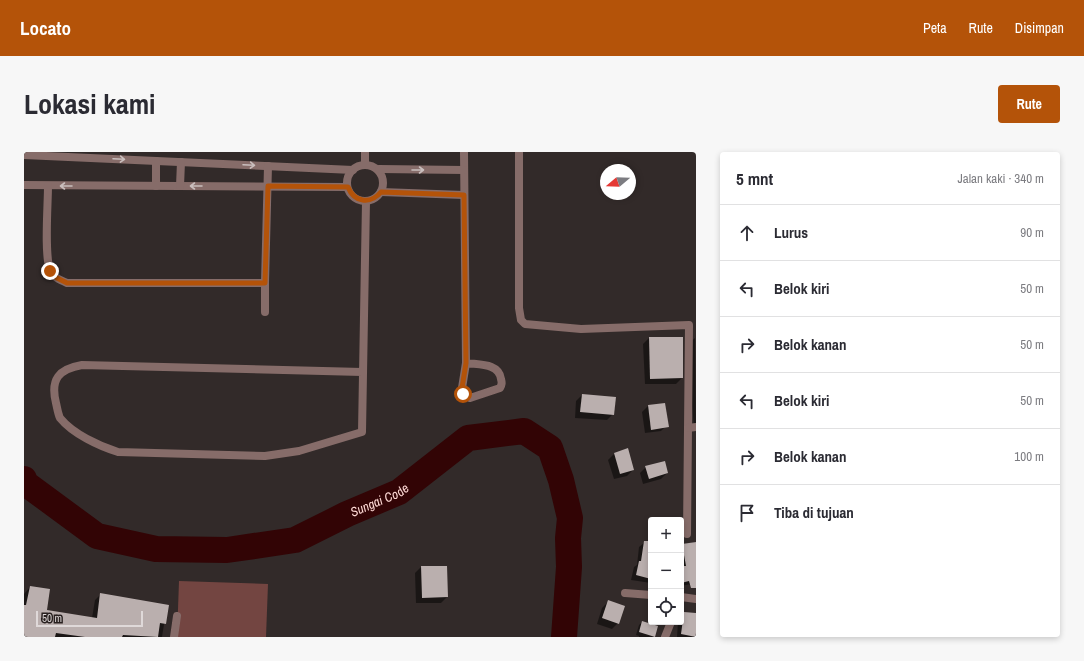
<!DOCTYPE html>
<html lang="id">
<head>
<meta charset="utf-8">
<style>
	:root { --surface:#fff; --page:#f7f7f7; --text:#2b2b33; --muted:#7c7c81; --line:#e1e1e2; --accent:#b45309 }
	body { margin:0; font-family:"Archivo Narrow",sans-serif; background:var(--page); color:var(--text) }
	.controls { position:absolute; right:12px; bottom:12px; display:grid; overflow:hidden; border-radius:4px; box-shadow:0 2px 6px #0003 }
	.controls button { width:36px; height:36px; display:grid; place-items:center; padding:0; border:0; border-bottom:1px solid var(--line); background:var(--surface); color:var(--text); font:20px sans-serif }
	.compass { position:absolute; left:576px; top:12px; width:36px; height:36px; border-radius:50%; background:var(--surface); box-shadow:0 2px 6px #0003; rotate:251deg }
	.scale { position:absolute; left:12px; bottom:10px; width:107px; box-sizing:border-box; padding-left:4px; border:2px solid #dfd9d9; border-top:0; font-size:11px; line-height:14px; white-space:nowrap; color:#dfd9d9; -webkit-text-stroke:3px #28201f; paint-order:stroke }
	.stop { position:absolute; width:12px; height:12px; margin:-9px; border:3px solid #b45309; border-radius:50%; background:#fff }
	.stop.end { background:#b45309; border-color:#fff; box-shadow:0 1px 4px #0008 }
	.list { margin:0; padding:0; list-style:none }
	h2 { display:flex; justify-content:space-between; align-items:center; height:52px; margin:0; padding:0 16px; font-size:17px }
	h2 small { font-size:13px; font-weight:400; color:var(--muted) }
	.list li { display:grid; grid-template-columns:26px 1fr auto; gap:12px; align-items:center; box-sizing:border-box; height:56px; padding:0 16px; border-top:1px solid var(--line) }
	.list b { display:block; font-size:15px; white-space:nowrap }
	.list em { font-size:13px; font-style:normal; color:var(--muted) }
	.icon { flex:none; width:22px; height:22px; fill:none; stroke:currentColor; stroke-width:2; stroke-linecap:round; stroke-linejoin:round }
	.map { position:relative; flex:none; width:672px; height:485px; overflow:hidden; border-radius:4px }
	header { display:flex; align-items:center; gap:24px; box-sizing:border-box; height:56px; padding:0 20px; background:var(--accent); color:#fff }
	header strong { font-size:19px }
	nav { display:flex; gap:22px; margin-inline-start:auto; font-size:14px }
	.intro { display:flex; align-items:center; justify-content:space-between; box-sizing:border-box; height:96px; padding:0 24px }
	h1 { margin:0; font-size:28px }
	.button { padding:10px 18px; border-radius:4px; background:var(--accent); color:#fff; font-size:14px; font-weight:700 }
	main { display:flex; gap:24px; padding:0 24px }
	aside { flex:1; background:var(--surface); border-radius:4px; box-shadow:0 2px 6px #0003 }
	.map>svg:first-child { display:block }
	.green { fill:#734541 }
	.shadow { fill:#0007 }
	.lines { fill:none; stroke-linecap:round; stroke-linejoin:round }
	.river { stroke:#320405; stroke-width:26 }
	.building { fill:#baafae }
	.street { stroke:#866c69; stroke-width:8 }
	.oneway { stroke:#c9bebd }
	.route { stroke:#b45309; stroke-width:5 }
	.labels { text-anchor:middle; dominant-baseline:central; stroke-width:4; stroke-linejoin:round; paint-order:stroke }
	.water-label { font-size:13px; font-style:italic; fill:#ffdad6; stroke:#28201f }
</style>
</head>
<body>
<header>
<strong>Locato</strong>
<nav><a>Peta</a><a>Rute</a><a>Disimpan</a></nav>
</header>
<div class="intro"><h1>Lokasi kami</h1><a class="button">Rute</a></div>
<main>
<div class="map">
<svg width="672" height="485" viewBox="0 0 672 485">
	<rect width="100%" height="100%" fill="#322a29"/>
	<!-- green -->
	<path class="green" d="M155,429L244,432L242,485H153Z"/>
	<!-- shadow -->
	<g class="shadow">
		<path d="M625,186L658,226L652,232H621L619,192Z"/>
		<path d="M671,186L672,275H670L666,231L665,191Z"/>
		<path d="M558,243L589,262L583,268L551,266L552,249Z"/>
		<path d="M624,254L643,273L637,279L621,281L618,260Z"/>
		<path d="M590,302L609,318L603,324L590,327L584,308Z"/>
		<path d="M622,315L643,321L637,327L619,332L616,321Z"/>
		<path d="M621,390L627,391V431L607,428L610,415L613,413L615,395Z"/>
		<path d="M672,390V431L657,434V393Z"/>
		<path d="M397,415L423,445L417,451H392L391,421Z"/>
		<path d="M6,435L22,459L68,466L71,448L77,442L143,454L138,485H0V442Z"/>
		<path d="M584,450L594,471L588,477L573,472L578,456Z"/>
		<path d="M660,461L672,462V485H653L654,470H657V464Z"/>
		<path d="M618,470L633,475L629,485H615V484L612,483L615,473Z"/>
	</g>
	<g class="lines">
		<!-- river -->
		<path class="river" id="s1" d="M0,327L1,331L73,384L132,397L203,398L271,388L323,362L375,340L444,286L500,279L526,296L537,328L546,366L544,386L545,415L540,485"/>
	</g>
	<!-- building -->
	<g class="building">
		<path d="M625,185H659V226L626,227Z"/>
		<path d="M558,242L592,245L590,263L556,260Z"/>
		<path d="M641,251L645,275L627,278L624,253Z"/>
		<path d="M604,296L610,318L596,322L590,301Z"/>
		<path d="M641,309L644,321L625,327L621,314Z"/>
		<path d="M620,389H627V427L612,423L615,409H617Z"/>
		<path d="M672,390V436H667L665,429L657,431V414H662L658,392Z"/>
		<path d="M397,414H423L424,445L398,446Z"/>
		<path d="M6,434L26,437L23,458L73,466L76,441L145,453L142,472L136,471L134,485L99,483L98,485H61L32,481L31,485H0V453H2Z"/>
		<path d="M584,448L601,454L595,472L578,466Z"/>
		<path d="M660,460L672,461V485L657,482Z"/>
		<path d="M618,469L634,474L631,485L615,480Z"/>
	</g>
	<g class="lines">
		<!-- street -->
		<g class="street">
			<path d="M341,0V13"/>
			<path d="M440,0L442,211L438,236L439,242L446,246L476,236C478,232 478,231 477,227C475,211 455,213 442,211"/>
			<path d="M495,0V156L497,168L501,172L557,177L665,173L663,382"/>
			<path d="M0,3L329,18"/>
			<path d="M132,9V34"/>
			<circle cx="341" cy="31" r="18"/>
			<path d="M355,17L440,18"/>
			<path d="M0,33L323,35"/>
			<path d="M24,34C24,53 20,102 26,118C29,125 36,128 43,131H241L244,14"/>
			<path d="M156,34L157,10"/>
			<path d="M357,40L440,43"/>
			<path d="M241,160V131"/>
			<path d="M338,220L58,213C35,217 26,227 32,251C33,255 34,262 36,266C49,282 75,294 94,300L241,304L275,299L338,280L342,49"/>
			<path d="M664,276L672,275"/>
			<path d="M601,441L627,443"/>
			<path d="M657,445L672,447"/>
			<path d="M150,485L153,464"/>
			<path d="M641,485L647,470"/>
		</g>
	</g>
	<!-- one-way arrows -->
	<defs><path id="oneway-shaft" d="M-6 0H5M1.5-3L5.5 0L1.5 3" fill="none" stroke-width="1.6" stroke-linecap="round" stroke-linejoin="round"/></defs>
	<g class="oneway">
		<use href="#oneway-shaft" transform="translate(95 7) rotate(3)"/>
		<use href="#oneway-shaft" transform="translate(225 13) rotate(3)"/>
		<use href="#oneway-shaft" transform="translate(394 18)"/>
		<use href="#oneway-shaft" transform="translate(42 34) rotate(-180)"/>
		<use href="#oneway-shaft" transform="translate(172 34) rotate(-180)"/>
	</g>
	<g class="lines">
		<!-- route -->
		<path class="route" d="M26,119L33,126L43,131H241L244,34L324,35C330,50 346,53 357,40L440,43L442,211L438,236L439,242"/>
	</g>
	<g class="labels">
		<!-- water labels -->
		<g class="water-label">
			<text stroke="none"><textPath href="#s1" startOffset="387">Sungai Code</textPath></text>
		</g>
	</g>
</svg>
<div class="controls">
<button>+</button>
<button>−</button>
<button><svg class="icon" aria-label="locate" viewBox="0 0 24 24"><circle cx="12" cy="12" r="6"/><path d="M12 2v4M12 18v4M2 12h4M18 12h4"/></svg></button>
</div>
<svg class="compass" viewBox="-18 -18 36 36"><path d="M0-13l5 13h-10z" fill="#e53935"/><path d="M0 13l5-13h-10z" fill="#7c7c81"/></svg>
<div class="scale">50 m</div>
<div class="stop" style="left:439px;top:242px"></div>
<div class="stop end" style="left:26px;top:119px"></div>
</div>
<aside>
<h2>5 mnt<small>Jalan kaki · 340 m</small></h2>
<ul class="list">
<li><svg class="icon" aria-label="ahead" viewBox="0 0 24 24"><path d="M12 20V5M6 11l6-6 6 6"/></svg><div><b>Lurus</b></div><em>90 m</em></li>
<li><svg class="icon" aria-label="left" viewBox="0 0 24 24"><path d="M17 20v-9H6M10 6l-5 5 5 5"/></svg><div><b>Belok kiri</b></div><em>50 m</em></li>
<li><svg class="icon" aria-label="right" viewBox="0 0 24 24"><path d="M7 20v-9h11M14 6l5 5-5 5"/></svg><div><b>Belok kanan</b></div><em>50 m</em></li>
<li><svg class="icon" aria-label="left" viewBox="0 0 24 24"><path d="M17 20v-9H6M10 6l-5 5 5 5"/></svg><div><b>Belok kiri</b></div><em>50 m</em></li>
<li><svg class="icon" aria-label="right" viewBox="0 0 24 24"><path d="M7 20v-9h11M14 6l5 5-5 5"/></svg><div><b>Belok kanan</b></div><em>100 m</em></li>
<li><svg class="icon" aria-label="arrive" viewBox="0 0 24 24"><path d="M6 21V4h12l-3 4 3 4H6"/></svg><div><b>Tiba di tujuan</b></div></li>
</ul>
</aside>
</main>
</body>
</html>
